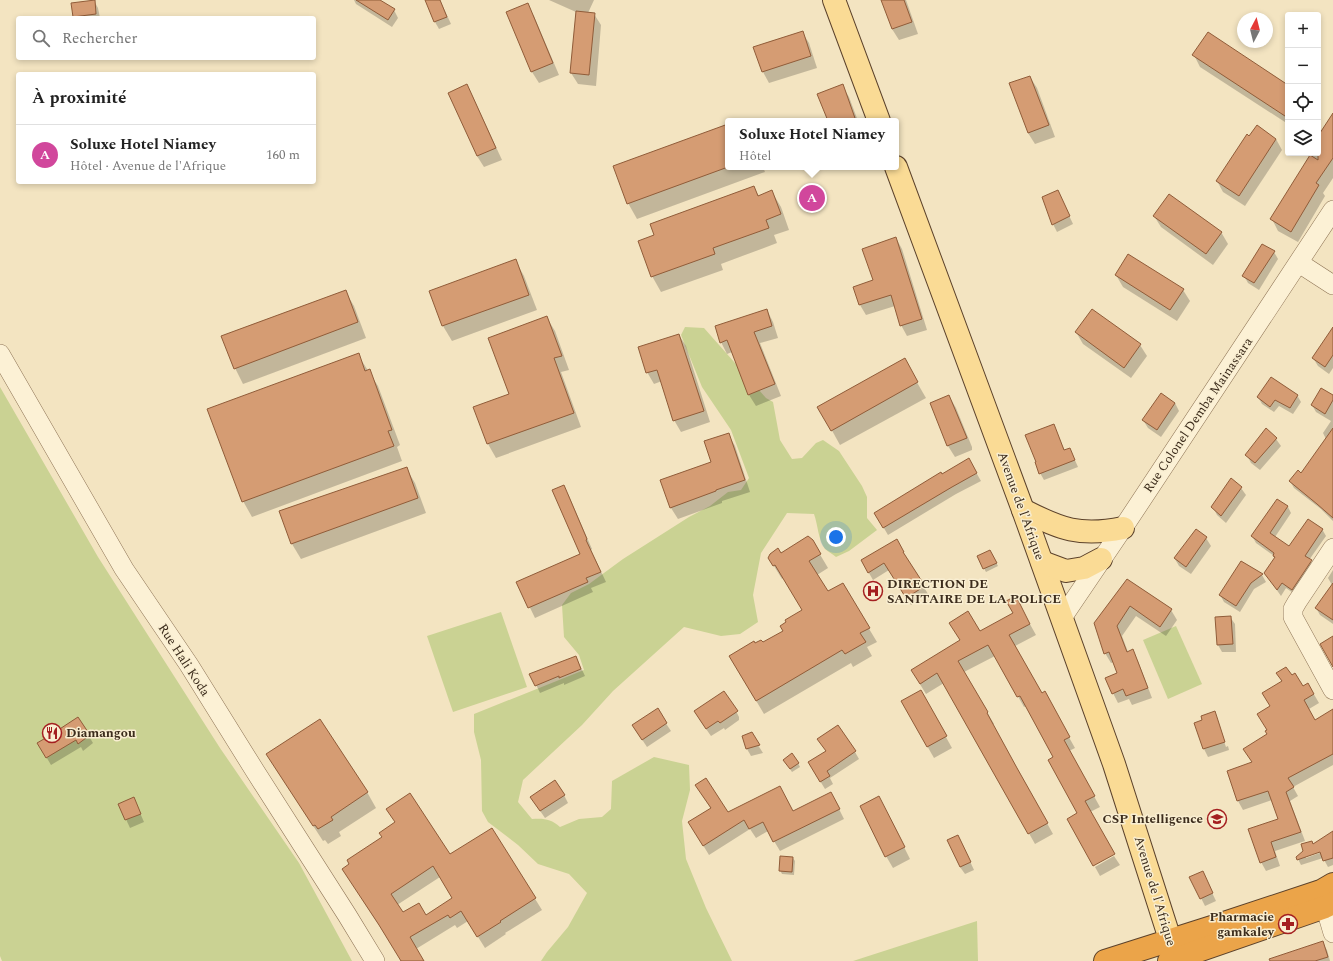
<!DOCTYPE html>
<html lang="fr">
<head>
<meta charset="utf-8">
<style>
	:root { --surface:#fff; --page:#f2f2f2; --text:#222; --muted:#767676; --line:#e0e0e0; --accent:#a41f20 }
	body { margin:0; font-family:Spectral,serif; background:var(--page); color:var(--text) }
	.controls { position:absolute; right:12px; top:12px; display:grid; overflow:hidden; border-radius:4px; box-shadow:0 2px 6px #0003 }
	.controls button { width:36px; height:36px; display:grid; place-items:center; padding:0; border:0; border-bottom:1px solid var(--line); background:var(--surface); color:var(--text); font:20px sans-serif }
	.compass { position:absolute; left:1237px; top:12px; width:36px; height:36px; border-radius:50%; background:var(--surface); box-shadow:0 2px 6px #0003; rotate:7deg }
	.you { position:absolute; left:836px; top:537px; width:14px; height:14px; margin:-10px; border:3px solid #fff; border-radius:50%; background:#1a73e8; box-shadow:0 0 0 6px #1a73e833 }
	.badge { display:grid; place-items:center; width:26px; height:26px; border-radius:50%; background:var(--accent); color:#fff; font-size:13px; font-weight:700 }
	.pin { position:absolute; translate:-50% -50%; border:2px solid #fff; box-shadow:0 1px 4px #0006 }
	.popup { position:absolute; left:725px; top:118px; width:174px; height:52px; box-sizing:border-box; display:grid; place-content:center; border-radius:4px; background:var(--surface); filter:drop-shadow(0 1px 3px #0005); font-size:13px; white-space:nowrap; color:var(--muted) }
	.popup b { font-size:15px; color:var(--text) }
	.popup::after { content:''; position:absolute; left:50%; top:100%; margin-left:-8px; border:8px solid transparent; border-top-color:var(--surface) }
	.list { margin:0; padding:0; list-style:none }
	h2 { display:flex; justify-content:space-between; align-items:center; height:52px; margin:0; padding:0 16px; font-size:17px }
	h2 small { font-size:13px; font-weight:400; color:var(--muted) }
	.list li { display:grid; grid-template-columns:26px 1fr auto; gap:12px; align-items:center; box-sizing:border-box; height:60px; padding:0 16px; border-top:1px solid var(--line) }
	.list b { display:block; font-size:15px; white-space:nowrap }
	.list p { margin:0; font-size:13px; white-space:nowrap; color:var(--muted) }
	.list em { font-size:13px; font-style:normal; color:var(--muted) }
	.icon { flex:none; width:22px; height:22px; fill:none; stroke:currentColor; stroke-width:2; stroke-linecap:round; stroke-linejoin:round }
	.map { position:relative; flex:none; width:1333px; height:961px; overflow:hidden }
	.search { position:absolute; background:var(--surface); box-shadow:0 2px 6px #0003; left:16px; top:16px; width:300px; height:44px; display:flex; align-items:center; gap:10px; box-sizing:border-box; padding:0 14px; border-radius:4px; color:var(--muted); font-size:15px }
	.panel { position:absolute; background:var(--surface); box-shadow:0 2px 6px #0003; left:16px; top:72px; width:300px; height:112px; border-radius:4px }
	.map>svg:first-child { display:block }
	.green { fill:#cad293 }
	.shadow { fill:#0003; fill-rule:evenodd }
	.building { fill:#d59c73; stroke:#905c39; fill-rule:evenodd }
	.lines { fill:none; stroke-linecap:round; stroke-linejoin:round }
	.minor-casing { stroke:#8e7456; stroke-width:20 }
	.major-casing { stroke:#5c422b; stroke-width:24 }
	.highway-casing { stroke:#5c422b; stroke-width:24 }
	.minor { stroke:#fcf1d5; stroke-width:19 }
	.major { stroke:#fadb95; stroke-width:22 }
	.highway { stroke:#eba449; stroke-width:22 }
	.labels { text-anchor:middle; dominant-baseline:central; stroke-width:3; stroke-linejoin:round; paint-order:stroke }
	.street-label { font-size:13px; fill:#3c2c1c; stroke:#f9eed1 }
	.poi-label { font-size:13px; font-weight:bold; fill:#3c2c1c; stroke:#f9eed1; text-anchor:start }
</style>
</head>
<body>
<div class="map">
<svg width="1333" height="961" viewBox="0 0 1333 961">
	<rect width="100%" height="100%" fill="#f3e4c1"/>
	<!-- green -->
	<g class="green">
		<path d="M685,327L704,328L766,398L773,402L780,440L792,459L802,458L816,443L823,440L839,451L862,486L867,497V518L877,530L849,551L836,557C833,554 828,552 825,549C818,539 818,525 814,514L787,513L761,553L753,595L758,622L740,634L721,636L684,627L613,691L582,725L523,780L518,802L532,819C544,818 551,819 560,827L579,819L602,817L611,809L612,781L654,757L689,765L690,790L682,821L686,859L706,908L732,961H541L547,952L568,927L587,893L569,874L538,864L518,845L488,822L482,811L481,760L474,732V714L584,670L579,655L564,637L562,605L571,593L589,584L623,559L689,517L710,506L728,492L741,490L749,478L731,430L702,387L681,335Z"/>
		<path d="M0,387L98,557L220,748L299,863L352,961H2L0,956Z"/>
		<path d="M501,612L527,687L453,712L427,636Z"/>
		<path d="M1176,626L1202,684L1168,699L1143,640Z"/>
		<path d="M977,921L978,961H853Z"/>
	</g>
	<!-- shadow -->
	<g class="shadow">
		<path d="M354,0H378L394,10L398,18L392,27L356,4Z"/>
		<path d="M432,0H440L451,24L439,29L435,22Z"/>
		<path d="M549,0H594L588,13L594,14L601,25L596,86L578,84L571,73L576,12Z"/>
		<path d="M882,0H906L918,34L899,40L892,29Z"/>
		<path d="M94,1L98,8L100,18H75L74,17Z"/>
		<path d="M527,5L534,16L559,75L539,83L532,72L507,13Z"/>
		<path d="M802,32L809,43L817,68L769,83L763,72L755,47Z"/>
		<path d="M1194,55L1288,86V124L1200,67Z"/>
		<path d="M1318,55L1321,77L1318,78Z"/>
		<path d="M1030,77L1037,88L1055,137L1035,144L1028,133Z"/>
		<path d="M467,86L473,97L502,160L484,167L477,156Z"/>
		<path d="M842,86L849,97L858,121H829Z"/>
		<path d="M1333,115V178L1323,193L1325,196L1298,242L1278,231L1272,219L1312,153H1318V137Z"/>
		<path d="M728,125V167H763L765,172L637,219L628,203Z"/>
		<path d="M1250,137L1276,139L1282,150L1245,206L1223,192L1217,181Z"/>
		<path d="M754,188L759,196L772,192L781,207L789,230L774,235L777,243L721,264L723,270L661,292L652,276L655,236Z"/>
		<path d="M1058,192L1073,224L1057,232L1053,224Z"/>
		<path d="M1154,216L1221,232L1228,244L1213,265L1161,227Z"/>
		<path d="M896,238L902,249L927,330L907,336L901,325L895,306L866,315L860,305L855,287L874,281Z"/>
		<path d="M1274,252L1278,259L1259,290L1248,283L1244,276Z"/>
		<path d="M515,260L524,276L537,310L452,341L443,326L430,292Z"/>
		<path d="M1116,275L1183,290L1190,301L1177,321L1123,287Z"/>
		<path d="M345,291L354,306L366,338L243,384L235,368Z"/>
		<path d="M767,310L773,322L778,338L760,343L781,396L756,406L749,395L732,352L727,354L721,342Z"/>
		<path d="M547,318L555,331L569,370L561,372L581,427L496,458L488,444L475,408L511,395Z"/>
		<path d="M1333,329V368L1329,374L1318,366L1313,358Z"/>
		<path d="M1076,332L1140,345L1147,356L1131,378L1083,344Z"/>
		<path d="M679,335L686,346L710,422L681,432L674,420L662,381L654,384L647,372Z"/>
		<path d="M358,355L378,386L400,445L397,447L402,461L252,517L243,501Z"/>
		<path d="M904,360L926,398L840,445L819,407Z"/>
		<path d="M1297,395L1301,402L1293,414L1279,406L1274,412L1262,404L1258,397Z"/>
		<path d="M949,396L956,408L972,447V450L955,457L948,446L931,404Z"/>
		<path d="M1333,396V521L1321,509L1294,488L1290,481L1301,474L1326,439L1323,433L1331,421L1316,412L1312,405Z"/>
		<path d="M1175,403L1179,411L1161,437L1148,428L1143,420Z"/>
		<path d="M1053,425L1065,451L1070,449L1078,467L1044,480L1040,473Z"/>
		<path d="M728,434L735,446L750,492L722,501V503L678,519L671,508L661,481L712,462Z"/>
		<path d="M1276,439L1281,446L1260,470L1251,463L1247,455Z"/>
		<path d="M969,460L981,481L956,494L888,535L875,513Z"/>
		<path d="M406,468L415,483L426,513L301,559L292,544L280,511Z"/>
		<path d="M563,486L569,496L592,549L591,550L606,582L591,588L593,592L535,618L518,583L581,554Z"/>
		<path d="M1241,488L1246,495L1226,523L1217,515L1213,507Z"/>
		<path d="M1278,500L1288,507L1291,513L1275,537L1289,548L1322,529L1326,536L1309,560L1314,567L1296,595L1286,588L1281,596L1269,579L1275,559L1274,556L1256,543L1252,536Z"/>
		<path d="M1196,531L1206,538L1211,546L1191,574L1179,566L1175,559Z"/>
		<path d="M812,541L828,568L817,575L827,593L842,584L877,642L867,647L872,656L853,667L851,663L764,714L730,657L755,645L762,644L784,631L803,611L783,578L782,579L769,558Z"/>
		<path d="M896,541L928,594L911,605L889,570L873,580L862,561Z"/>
		<path d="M990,551L998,566L986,572L978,557Z"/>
		<path d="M1242,563L1262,575L1266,582L1254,589L1240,612L1224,602L1220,595Z"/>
		<path d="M1333,570V624L1320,615L1316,608L1332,585L1328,578Z"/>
		<path d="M1127,580L1171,610L1177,620L1166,636L1136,616L1122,636L1128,652L1132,651L1138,661L1152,698L1132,705L1129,699L1118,703L1113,693L1119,674L1114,662L1111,663L1105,653Z"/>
		<path d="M1021,608L1036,635L1015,646L1042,694L1044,693L1075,748L1069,751L1100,807L1090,812L1078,814L1055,757L1026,706L1024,707L995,656L964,672L994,724H992L1053,834L1035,844L944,683L926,694L918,681L961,641L950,623L979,632L1014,614Z"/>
		<path d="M1216,617H1230L1235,624L1236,652H1222L1218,645Z"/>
		<path d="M576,657L585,676L564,685V683L540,693L531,674Z"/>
		<path d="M1278,674L1303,687L1308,684L1319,703L1309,709L1315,721L1333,718V765L1293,787L1298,796L1290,801L1305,841L1275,851L1280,866L1266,871L1261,862L1279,820L1272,800L1243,810L1238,801L1228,772L1253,763L1268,734L1271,707L1282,682Z"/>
		<path d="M921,692L952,748L934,758L902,702Z"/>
		<path d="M735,709L739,717V720L725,730L724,728L711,736L699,719Z"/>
		<path d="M657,710L671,731L647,747L637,732Z"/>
		<path d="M1214,713L1218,719H1216L1226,747L1228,746L1229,750L1208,757L1204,749L1195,724L1203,721Z"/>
		<path d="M78,718L93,743L83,751L81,747L51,765L38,743Z"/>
		<path d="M751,734L763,753L751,756L747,749L743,736Z"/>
		<path d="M823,746L855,752L859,759L830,778L833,784L825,789L809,763L827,752Z"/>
		<path d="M786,763H798L800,767L792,772Z"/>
		<path d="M277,770L367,792L376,808L339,832L341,836L328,844L325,840L323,841Z"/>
		<path d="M564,795L568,803L545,818L536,805Z"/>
		<path d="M702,795L728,814L793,813L836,803L844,819L780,851L768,831L756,838L750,829L709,855L695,832L711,809Z"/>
		<path d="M119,804L137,806L144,822L130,828Z"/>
		<path d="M885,809L910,859L893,868L886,856Z"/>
		<path d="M492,830L542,910L505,933L506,934L485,948L468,921L457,928L455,925L416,949L423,961H402L350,880L449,856ZM440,877L453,899L426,916L403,914L397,905Z"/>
		<path d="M1333,832V865L1328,867L1323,858L1301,865L1297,857L1304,852L1312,842L1314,845ZM1324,849L1325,851L1306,858V856Z"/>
		<path d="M962,844L974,870L965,874L960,867Z"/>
		<path d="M1114,856L1120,865L1100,876L1095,867Z"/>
		<path d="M793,858L795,861L794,875L782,874L780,870Z"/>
		<path d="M1191,878L1206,880L1216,901L1205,906Z"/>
		<path d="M1322,942L1327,950L1330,961H1274Z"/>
	</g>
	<!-- building -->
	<g class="building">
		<path d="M95,0L96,14L73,17L71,3Z"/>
		<path d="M356,0H380L395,9L388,20Z"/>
		<path d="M425,0H440L447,17L434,22Z"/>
		<path d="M881,0H904L912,22L892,29Z"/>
		<path d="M528,3L553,63L531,72L506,12Z"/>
		<path d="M576,11L595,13L589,75L570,73Z"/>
		<path d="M803,31L811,56L762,72L753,47Z"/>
		<path d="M1208,32L1288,85V118L1192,55Z"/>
		<path d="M1030,76L1049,125L1028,133L1009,83Z"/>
		<path d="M467,84L496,148L477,156L448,93Z"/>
		<path d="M843,84L856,121H828L817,94Z"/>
		<path d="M1333,113V158L1316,183L1319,185L1291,232L1270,219L1310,155L1318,160V136Z"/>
		<path d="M728,124V167L627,204L613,166Z"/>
		<path d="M1257,125L1276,139L1239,196L1216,181L1247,134L1249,136Z"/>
		<path d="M754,186L758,196L772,190L781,214L766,220L769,228L713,248L715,254L651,277L638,241L654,235L650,224Z"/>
		<path d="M1058,190L1070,216L1052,225L1042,197Z"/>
		<path d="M1169,194L1222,232L1206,254L1153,216Z"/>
		<path d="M896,237L922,319L900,326L891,295L859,305L853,287L873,280L862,249Z"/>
		<path d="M1262,244L1275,251L1254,283L1242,276Z"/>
		<path d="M1128,254L1184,289L1170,310L1115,275Z"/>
		<path d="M516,259L529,295L442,326L429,291Z"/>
		<path d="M346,290L358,322L234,369L221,336Z"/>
		<path d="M767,309L772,326L754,332L775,384L748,395L727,340L720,343L715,326Z"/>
		<path d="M1092,309L1141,344L1124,368L1075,332Z"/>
		<path d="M547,316L562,356L554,358L574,413L487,444L473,407L509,394L488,338Z"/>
		<path d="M1333,327V355L1325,367L1312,358Z"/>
		<path d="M679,334L704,411L673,421L657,370L646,373L638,347Z"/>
		<path d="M359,353L365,371L370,369L392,430L388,431L394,446L242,502L207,409Z"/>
		<path d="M905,358L918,382L831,431L817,407Z"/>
		<path d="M1271,377L1298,395L1290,408L1275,400L1270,407L1257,397Z"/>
		<path d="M1321,388L1333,395V400L1325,414L1311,405Z"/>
		<path d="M1161,393L1175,403L1157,430L1142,420Z"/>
		<path d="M949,395L967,438L947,446L930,403Z"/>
		<path d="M1054,424L1064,450L1070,448L1075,460L1039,474L1035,462H1036L1025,435Z"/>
		<path d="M1266,428L1277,438L1255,463L1245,455Z"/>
		<path d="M1333,428V518L1317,504L1289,481L1298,470L1301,473Z"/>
		<path d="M729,433L745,480L716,490V491L670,508L660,480L711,462L704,441Z"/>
		<path d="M969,458L977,473L952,487L883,528L874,513L941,472L942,474Z"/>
		<path d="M407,467L418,498L291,544L279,511Z"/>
		<path d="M1231,478L1242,487L1221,516L1211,507Z"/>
		<path d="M564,485L587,539L586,540L601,572L586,578L588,582L528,608L516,582L580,554L552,490Z"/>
		<path d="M1277,499L1288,506L1270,533L1289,546L1308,519L1323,529L1305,556L1312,560L1292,590L1282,583L1277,590L1264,573L1275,557L1273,556L1274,553L1251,536Z"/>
		<path d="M1196,529L1207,537L1186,567L1174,558Z"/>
		<path d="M808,536L813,540L821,554L809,561L828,591L843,583L870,628L860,633L866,642L845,654L842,650L756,701L729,656L754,641L755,643L761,640L763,642L783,631L780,626L786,622L785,620L802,610L775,565L773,566L768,558L770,554L778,548L781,553Z"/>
		<path d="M897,539L904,552H903L925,586L906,598L884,563L868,573L861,560Z"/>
		<path d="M990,550L997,563L983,569L977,556Z"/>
		<path d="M1241,561L1263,574L1251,583L1236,606L1219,595Z"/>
		<path d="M1127,579L1172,609L1160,627L1130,606L1117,626L1127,652L1133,649L1148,688L1126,696L1123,689L1112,694L1105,678L1117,673L1109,652L1104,654L1094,623Z"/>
		<path d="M1333,583V620L1315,608Z"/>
		<path d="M1016,596L1030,624L1009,635L1042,693L1045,691L1070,737L1064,740L1095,796L1085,801L1115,854L1093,866L1067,819L1077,813L1048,760L1053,757L1020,696L1017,697L988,645L958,661L988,712L987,713L1017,768L1048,823L1028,834L937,673L920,684L911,670L960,640L949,623L968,611L980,631L1013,613L1006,601Z"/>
		<path d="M1231,616L1233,644L1217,645L1215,617Z"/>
		<path d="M1333,636V667L1320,644Z"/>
		<path d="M576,656L581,669L559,678V676L535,686L529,674Z"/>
		<path d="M1286,667L1292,675L1295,673L1303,686L1308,683L1314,694L1304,700L1315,720L1333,709V754L1288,778L1294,787L1286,792L1301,832L1271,842L1276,857L1260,863L1248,829L1278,819L1268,791L1237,801L1227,771L1252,762L1243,749L1267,734L1265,731L1267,730L1257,714L1270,706L1262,693L1282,681L1276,673Z"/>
		<path d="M921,690L947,736L927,747L901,701Z"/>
		<path d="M724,691L738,711L720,723L718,721L706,729L694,711Z"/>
		<path d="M658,708L667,723L642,740L632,725Z"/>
		<path d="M1215,711L1225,742L1203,749L1194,723L1202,720L1201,716Z"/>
		<path d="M78,717L90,735L78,744L76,740L46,758L37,743L49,736Z"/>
		<path d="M320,719L368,792L331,817L333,820L318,829L315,825L313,826L266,754Z"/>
		<path d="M838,725L856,751L827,771L830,776L820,782L808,762L826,751L817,739Z"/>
		<path d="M752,732L760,745L746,749L742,736Z"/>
		<path d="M792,753L799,763L790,769L783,760Z"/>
		<path d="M706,778L728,812L780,786L793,811L831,792L840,809L773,842L763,822L749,829L744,820L703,846L688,822L711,808L695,785Z"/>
		<path d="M555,780L565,795L540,811L530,797Z"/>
		<path d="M410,793L450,854L492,828L536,898L500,921L501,922L477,937L461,911L450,918L448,915L410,937L424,961H401L379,925L342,869L349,864L347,860L382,837L379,833L395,822L386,809ZM433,866L452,898L426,915L419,903L403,912L391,894Z"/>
		<path d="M879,796L905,847L885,857L860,806Z"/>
		<path d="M134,797L141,814L125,820L118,804Z"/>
		<path d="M1333,831V858L1323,861L1320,852L1297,860L1296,857L1303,851L1301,844L1312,841L1313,844Z"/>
		<path d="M958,835L971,862L960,867L947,840Z"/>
		<path d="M780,856L793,857L792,872L779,871Z"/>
		<path d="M1203,871L1213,893L1200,899L1189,877Z"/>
		<path d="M1323,941L1328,957L1315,961H1270L1269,959Z"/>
	</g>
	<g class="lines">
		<!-- minor casing -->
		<g class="minor-casing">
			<g id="minor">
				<path d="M1299,263L1333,285"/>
				<path d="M0,354L124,569L189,665L255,771L347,915L375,961"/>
				<path d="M1333,548L1297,602L1293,609V617L1333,690"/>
				<path d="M1062,618L1123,528L1333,210"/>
				<path d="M1321,892L1333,933"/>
			</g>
		</g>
		<!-- major casing -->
		<g class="major-casing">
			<g id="major">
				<path d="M834,0L879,121"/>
				<path d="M896,167L1023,510L1114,764L1176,958"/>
				<path d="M1023,510C1060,529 1080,537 1123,528"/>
				<path d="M1042,562L1066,571L1084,568L1101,559"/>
			</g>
		</g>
		<!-- highway casing -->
		<g class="highway-casing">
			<g id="highway">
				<path d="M1105,961L1212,927L1321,891L1333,884"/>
				<path d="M1169,961L1325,907L1333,903"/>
			</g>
		</g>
		<!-- minor -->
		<use href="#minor" class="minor"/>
		<!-- major -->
		<use href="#major" class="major"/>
		<!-- highway -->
		<use href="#highway" class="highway"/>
	</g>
	<!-- icons -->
	<defs>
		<g id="hospital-ring" transform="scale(1)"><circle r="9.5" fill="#f9eed1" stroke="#a41f20" stroke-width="1.5"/><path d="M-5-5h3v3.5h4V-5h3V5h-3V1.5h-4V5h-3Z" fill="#a41f20"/></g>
		<g id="restaurant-ring" transform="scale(1)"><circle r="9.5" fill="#f9eed1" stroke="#a41f20" stroke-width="1.5"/><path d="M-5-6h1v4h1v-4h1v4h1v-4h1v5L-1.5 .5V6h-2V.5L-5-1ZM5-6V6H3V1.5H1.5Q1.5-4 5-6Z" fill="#a41f20"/></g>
		<g id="school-ring" transform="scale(1)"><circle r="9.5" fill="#f9eed1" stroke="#a41f20" stroke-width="1.5"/><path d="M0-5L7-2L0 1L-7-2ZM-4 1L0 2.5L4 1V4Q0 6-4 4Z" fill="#a41f20"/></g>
		<g id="pharmacy-ring" transform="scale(1)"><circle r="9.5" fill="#f9eed1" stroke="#a41f20" stroke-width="1.5"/><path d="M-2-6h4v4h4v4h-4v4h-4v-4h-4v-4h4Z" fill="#a41f20"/></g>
	</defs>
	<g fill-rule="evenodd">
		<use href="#hospital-ring" x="873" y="591"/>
		<use href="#restaurant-ring" x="52" y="733"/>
		<use href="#school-ring" x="1217" y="819"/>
		<use href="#pharmacy-ring" x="1288" y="924"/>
	</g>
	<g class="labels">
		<!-- street labels -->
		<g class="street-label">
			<text transform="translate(1198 415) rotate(-56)">Rue Colonel Demba Mainassara</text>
			<text transform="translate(1021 506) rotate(70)">Avenue de l'Afrique</text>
			<text transform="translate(184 660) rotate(57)">Rue Hali Koda</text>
			<text transform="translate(1155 891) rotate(73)">Avenue de l'Afrique</text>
		</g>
		<!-- poi labels -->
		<g class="poi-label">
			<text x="887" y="584">DIRECTION DE<tspan x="887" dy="15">SANITAIRE DE LA POLICE</tspan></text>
			<text x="66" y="733">Diamangou</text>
			<text x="1203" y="819" text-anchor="end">CSP Intelligence</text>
			<text x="1274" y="917" text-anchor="end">Pharmacie<tspan x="1274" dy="15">gamkaley</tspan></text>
		</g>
	</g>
</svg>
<div class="controls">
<button>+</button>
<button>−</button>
<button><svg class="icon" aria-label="locate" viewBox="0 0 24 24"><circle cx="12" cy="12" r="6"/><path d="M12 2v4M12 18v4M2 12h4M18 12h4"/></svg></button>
<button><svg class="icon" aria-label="layers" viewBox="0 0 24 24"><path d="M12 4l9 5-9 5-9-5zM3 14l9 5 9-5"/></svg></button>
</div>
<svg class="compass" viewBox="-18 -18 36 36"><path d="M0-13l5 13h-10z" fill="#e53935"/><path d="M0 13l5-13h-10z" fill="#767676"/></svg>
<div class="you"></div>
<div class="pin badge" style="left:812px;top:198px;background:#d1479c">A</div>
<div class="popup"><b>Soluxe Hotel Niamey</b>Hôtel</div>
<div class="search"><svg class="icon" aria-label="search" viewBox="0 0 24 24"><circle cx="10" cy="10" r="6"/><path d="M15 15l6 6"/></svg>Rechercher</div>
<section class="panel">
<h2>À proximité<small></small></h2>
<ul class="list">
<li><span class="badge" style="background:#d1479c">A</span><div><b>Soluxe Hotel Niamey</b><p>Hôtel · Avenue de l'Afrique</p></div><em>160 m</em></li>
</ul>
</section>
</div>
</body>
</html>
